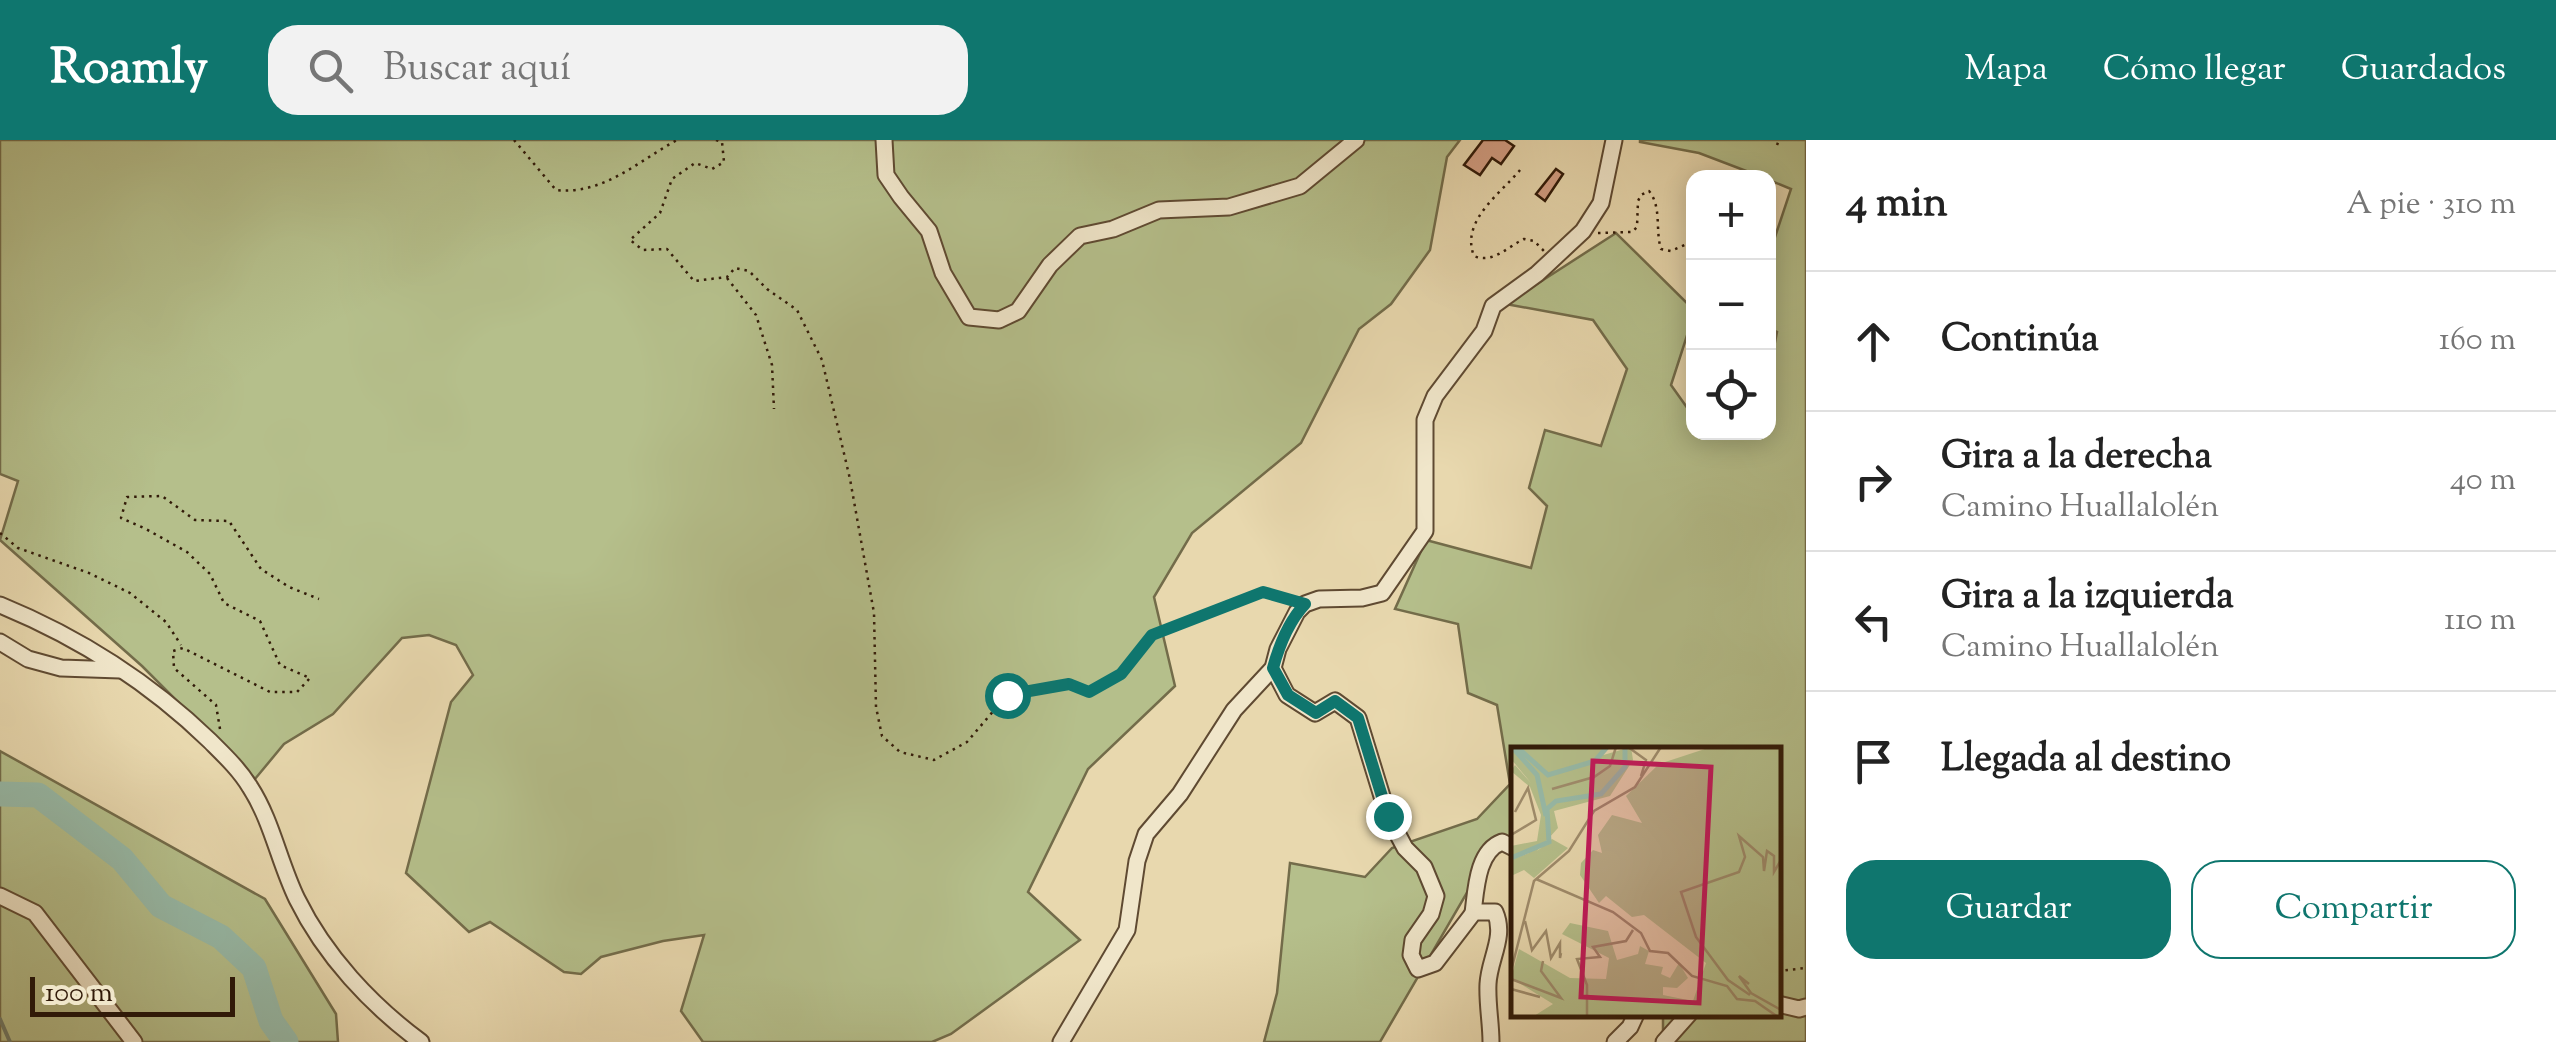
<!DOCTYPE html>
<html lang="es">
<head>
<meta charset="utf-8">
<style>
	:root { --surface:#fff; --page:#f2f2f2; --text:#222; --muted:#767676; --line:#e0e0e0; --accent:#0f766e }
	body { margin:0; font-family:"Sorts Mill Goudy",serif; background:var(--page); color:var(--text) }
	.controls { position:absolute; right:30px; top:30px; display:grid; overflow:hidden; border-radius:20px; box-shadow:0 5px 25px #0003 }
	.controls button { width:90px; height:90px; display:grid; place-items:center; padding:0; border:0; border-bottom:2px solid var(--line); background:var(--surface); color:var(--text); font:50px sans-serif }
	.scale { position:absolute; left:30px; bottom:25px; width:205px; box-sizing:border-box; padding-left:10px; border:5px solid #311a08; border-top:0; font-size:28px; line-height:35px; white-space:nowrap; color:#311a08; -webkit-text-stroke:8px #f0e6ca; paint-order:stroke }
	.stop { position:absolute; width:30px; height:30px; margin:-22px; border:8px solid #0f766e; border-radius:50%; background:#fff }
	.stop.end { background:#0f766e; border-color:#fff; box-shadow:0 2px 10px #0008 }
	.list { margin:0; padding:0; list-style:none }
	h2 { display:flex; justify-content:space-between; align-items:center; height:130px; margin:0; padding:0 40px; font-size:42px }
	h2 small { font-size:32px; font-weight:400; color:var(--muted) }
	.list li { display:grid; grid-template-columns:65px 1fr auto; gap:30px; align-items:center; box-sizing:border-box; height:140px; padding:0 40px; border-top:2px solid var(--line) }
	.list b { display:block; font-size:38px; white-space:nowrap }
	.list p { margin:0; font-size:32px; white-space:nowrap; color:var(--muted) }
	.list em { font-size:32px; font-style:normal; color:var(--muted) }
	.actions { display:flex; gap:20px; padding:30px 40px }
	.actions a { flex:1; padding:22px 0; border:2px solid var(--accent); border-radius:30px; text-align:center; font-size:35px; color:var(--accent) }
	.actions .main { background:var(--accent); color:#fff }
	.icon { flex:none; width:55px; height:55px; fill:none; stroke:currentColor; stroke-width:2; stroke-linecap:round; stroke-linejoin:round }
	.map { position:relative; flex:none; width:1806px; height:902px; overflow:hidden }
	header { display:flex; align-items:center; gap:60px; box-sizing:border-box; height:140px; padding:0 50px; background:var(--accent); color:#fff }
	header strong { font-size:48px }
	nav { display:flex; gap:55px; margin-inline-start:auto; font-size:35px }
	.search { width:700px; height:90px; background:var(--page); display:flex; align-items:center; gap:25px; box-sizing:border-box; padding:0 35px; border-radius:30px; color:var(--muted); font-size:38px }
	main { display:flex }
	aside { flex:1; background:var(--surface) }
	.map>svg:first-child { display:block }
	.green { fill:#b5bf8b; stroke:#736c4a; stroke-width:2.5 }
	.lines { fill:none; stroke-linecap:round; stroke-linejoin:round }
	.stream { stroke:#6e7a68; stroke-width:4 }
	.river { stroke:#97baa8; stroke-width:25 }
	.building { fill:#d39e83; stroke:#311a08; stroke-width:2.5 }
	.minor-casing { stroke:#5f4a32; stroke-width:19 }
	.path { stroke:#311a08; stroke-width:2.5; stroke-dasharray:2.5 5; stroke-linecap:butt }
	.minor { stroke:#f0e6ca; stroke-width:15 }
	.route { stroke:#0f766e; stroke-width:12 }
	.inset-river { fill:none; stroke:#97baa8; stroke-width:5 }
	.inset-road { fill:none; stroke:#9f8c6c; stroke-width:2.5 }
	.view { fill:#c2185b; fill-opacity:0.15; stroke:#c2185b; stroke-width:5 }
	.inset-edge { fill:none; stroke:#311a08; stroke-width:5 }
</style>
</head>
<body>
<header>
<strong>Roamly</strong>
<div class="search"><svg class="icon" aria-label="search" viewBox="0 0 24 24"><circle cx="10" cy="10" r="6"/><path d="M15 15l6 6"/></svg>Buscar aquí</div>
<nav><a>Mapa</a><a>Cómo llegar</a><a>Guardados</a></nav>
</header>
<main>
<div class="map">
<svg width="1806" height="902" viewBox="0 0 1806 902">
	<rect width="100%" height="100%" fill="#e8d8ae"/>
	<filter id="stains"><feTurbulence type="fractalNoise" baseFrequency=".002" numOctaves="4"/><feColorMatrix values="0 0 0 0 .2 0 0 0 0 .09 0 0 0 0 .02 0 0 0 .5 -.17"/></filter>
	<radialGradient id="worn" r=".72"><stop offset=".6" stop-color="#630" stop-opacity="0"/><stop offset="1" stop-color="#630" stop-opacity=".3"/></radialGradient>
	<!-- green -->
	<g class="green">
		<path d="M0,0H1460L1447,17L1430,110L1391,164L1359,189L1301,303L1192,393L1154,457L1175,546L1088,629L1028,752L1080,800L951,894L932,902H703L681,871L704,795L663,801L601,817L581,834L564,832L490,782L469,792L406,733L451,562L473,535L456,505L429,495L402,498L333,574L284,604L255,639L142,526L0,400L18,341L0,334Z"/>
		<path d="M1640,0H1806V902H1663V875L1778,874V610H1514L1513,702L1497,701L1380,902H1264L1277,853L1290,723L1365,737L1392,708L1477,679L1510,644L1497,565L1468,553L1458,484L1395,469L1426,400L1531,428L1547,366L1529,348L1545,290L1601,306L1627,229L1593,180L1506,164L1616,93L1693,169V177L1671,245L1693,276L1694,292H1768L1769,233L1777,192L1769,188V115L1791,49L1769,40L1768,38L1762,37L1699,13L1640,2Z"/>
		<path d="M0,611L265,759L336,874L338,902H0Z"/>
	</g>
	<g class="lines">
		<!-- stream -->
		<path class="stream" d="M0,879L10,902"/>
		<!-- river -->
		<path class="river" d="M0,654L38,655L122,719L161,766L221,797L254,828L271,881L286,902"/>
	</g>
	<!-- building -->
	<g class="building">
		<path d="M1483,0H1505L1514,6L1501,24L1492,18L1480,35L1464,25Z"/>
		<path d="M1556,29L1563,34L1545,61L1536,54Z"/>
	</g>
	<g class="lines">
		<!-- minor casing -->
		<g class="minor-casing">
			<g id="minor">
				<path d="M884,0L886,35L901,57L929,91L943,133L969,177L999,180L1018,171L1050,125L1080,96L1113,89L1159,70L1229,67L1300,46L1356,0"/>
				<path d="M0,465C78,497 149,542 210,601C224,615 239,629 250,647C272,681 279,722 297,759C325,816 371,865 421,902"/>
				<path d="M0,502L28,519L61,528L120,530"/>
				<path d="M1273,528L1287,555L1315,573L1335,561L1358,578L1388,676L1405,708L1424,727L1436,756L1431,774L1413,800L1411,815L1418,829L1435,823L1474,772H1495C1506,797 1489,819 1488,844C1487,863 1491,883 1491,902"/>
				<path d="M0,756L35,773L134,902"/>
				<path d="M1473,773C1476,750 1477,711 1502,702L1514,708"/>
				<path d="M1778,864L1799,869L1806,867"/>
				<path d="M1061,902L1127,790L1137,721L1146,694L1180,654L1234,570L1273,528L1278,509L1297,472L1305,464L1319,459L1362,458L1382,453L1425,391V280L1435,256L1484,191L1493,166L1537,134L1583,91L1601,63L1614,0"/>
				<path d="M1615,902L1630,887L1636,874"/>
				<path d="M1664,902L1689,874"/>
			</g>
		</g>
		<!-- path -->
		<g class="path">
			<path d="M514,0L556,50C603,55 637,22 677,0"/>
			<path d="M716,0L722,2L724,22L712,29L695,23L672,39L660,73L630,100L643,110L667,109L694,141L727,137L735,128L749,131L767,149L797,170L822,220L850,339L874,473L876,567L882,596L900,612L934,620L967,602L1007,555L1069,544L1089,552L1121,533L1152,495L1263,452L1290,460"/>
			<path d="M1777,5L1779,0"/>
			<path d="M1520,30C1501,53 1460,81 1474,116C1493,124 1507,107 1524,99L1534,101L1544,111"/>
			<path d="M1598,93L1632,92L1637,87L1638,61L1641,55L1649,51C1662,67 1655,90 1661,109L1671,111L1694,101"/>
			<path d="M727,138L756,175L772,225L774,269"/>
			<path d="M0,393L18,408L89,433L130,453L166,482L181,505"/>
			<path d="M220,589L216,565L174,528L173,511L183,508L270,552H297L310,538L280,525L260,481L224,463L210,434L187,412L146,389L121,378L127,357L162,356L195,380L229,381L261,429L289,447L319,459"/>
			<path d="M1778,831L1806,828"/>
		</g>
		<!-- minor -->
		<use href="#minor" class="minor"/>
	</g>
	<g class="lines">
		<!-- route -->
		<path class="route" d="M1007,555L1069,544L1089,552L1121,534L1152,495L1263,452L1305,464C1289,481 1279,506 1273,528L1288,555L1316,573L1335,561L1358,578L1388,676"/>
	</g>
	<!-- overview -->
	<g transform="translate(1511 607)">
		<rect width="270" height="270" fill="#e8d8ae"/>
		<path d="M0,0H95L89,9L120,0L122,13L99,49L43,64L47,81L26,104L41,92L57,101L23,131L13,123L0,129V113L18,106L0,110V99L26,94L30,68L19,40L0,24L4,18L20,36L0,12ZM200,0H270V270H0L23,269L42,257L0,231L8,202L59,231L95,232L98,211L51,187L59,176L97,184L106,213L127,207L129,199L138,204L134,217L152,220L150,227L159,231L168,216L177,231L166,241L152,240V248L182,254L195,216L133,168L121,170L95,149L88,156L69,128L70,116L82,103L91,106L87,88L101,68L131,76L115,49L148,17Z" fill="#b5bf8b"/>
		<path class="inset-river" d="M1,0L26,28L35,69M6,0L37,28L84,14L96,0M0,111L38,95L36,62L45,54L90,47L114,20V0"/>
		<path class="inset-road" d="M117,0L135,13L130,29M41,42L83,30L99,19L105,0M0,88L25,73L17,41L4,65M25,132L102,165L130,186L139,204L157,206L181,229L216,239L226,252L244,254L267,270M14,174L21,203L35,184L40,211L49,196V211L50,206M0,224L23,134L58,104L83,64L124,40L150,0M0,232L50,251L30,224L32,214M238,237L228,229L240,246L270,263M0,242L29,250M239,248L217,233L185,190L170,145L228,125L234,110L228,89L252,110L253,124L256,104L263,109V125L270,113M76,270V238L66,212L89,210L82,200L115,194L122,183"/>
		<path class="view" d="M82,14L200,20L188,256L70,250Z"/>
		<rect width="270" height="270" class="inset-edge"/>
	</g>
	<rect width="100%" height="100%" filter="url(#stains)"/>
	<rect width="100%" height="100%" fill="url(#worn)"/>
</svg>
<div class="controls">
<button>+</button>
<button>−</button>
<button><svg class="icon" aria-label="locate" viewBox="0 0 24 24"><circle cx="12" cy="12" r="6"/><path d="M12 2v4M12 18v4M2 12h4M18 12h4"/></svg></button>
</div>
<div class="scale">100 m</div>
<div class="stop" style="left:1007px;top:555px"></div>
<div class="stop end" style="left:1388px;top:676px"></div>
</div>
<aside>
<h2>4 min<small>A pie · 310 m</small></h2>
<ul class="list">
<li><svg class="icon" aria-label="ahead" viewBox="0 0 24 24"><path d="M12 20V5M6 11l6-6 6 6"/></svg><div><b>Continúa</b></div><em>160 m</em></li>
<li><svg class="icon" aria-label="right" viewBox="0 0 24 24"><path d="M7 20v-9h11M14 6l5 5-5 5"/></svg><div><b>Gira a la derecha</b><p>Camino Huallalolén</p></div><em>40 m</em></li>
<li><svg class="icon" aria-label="left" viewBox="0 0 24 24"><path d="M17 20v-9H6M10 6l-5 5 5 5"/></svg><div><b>Gira a la izquierda</b><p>Camino Huallalolén</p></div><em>110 m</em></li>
<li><svg class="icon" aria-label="arrive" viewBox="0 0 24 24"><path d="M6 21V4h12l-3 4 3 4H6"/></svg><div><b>Llegada al destino</b></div></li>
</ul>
<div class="actions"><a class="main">Guardar</a><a>Compartir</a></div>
</aside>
</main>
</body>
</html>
